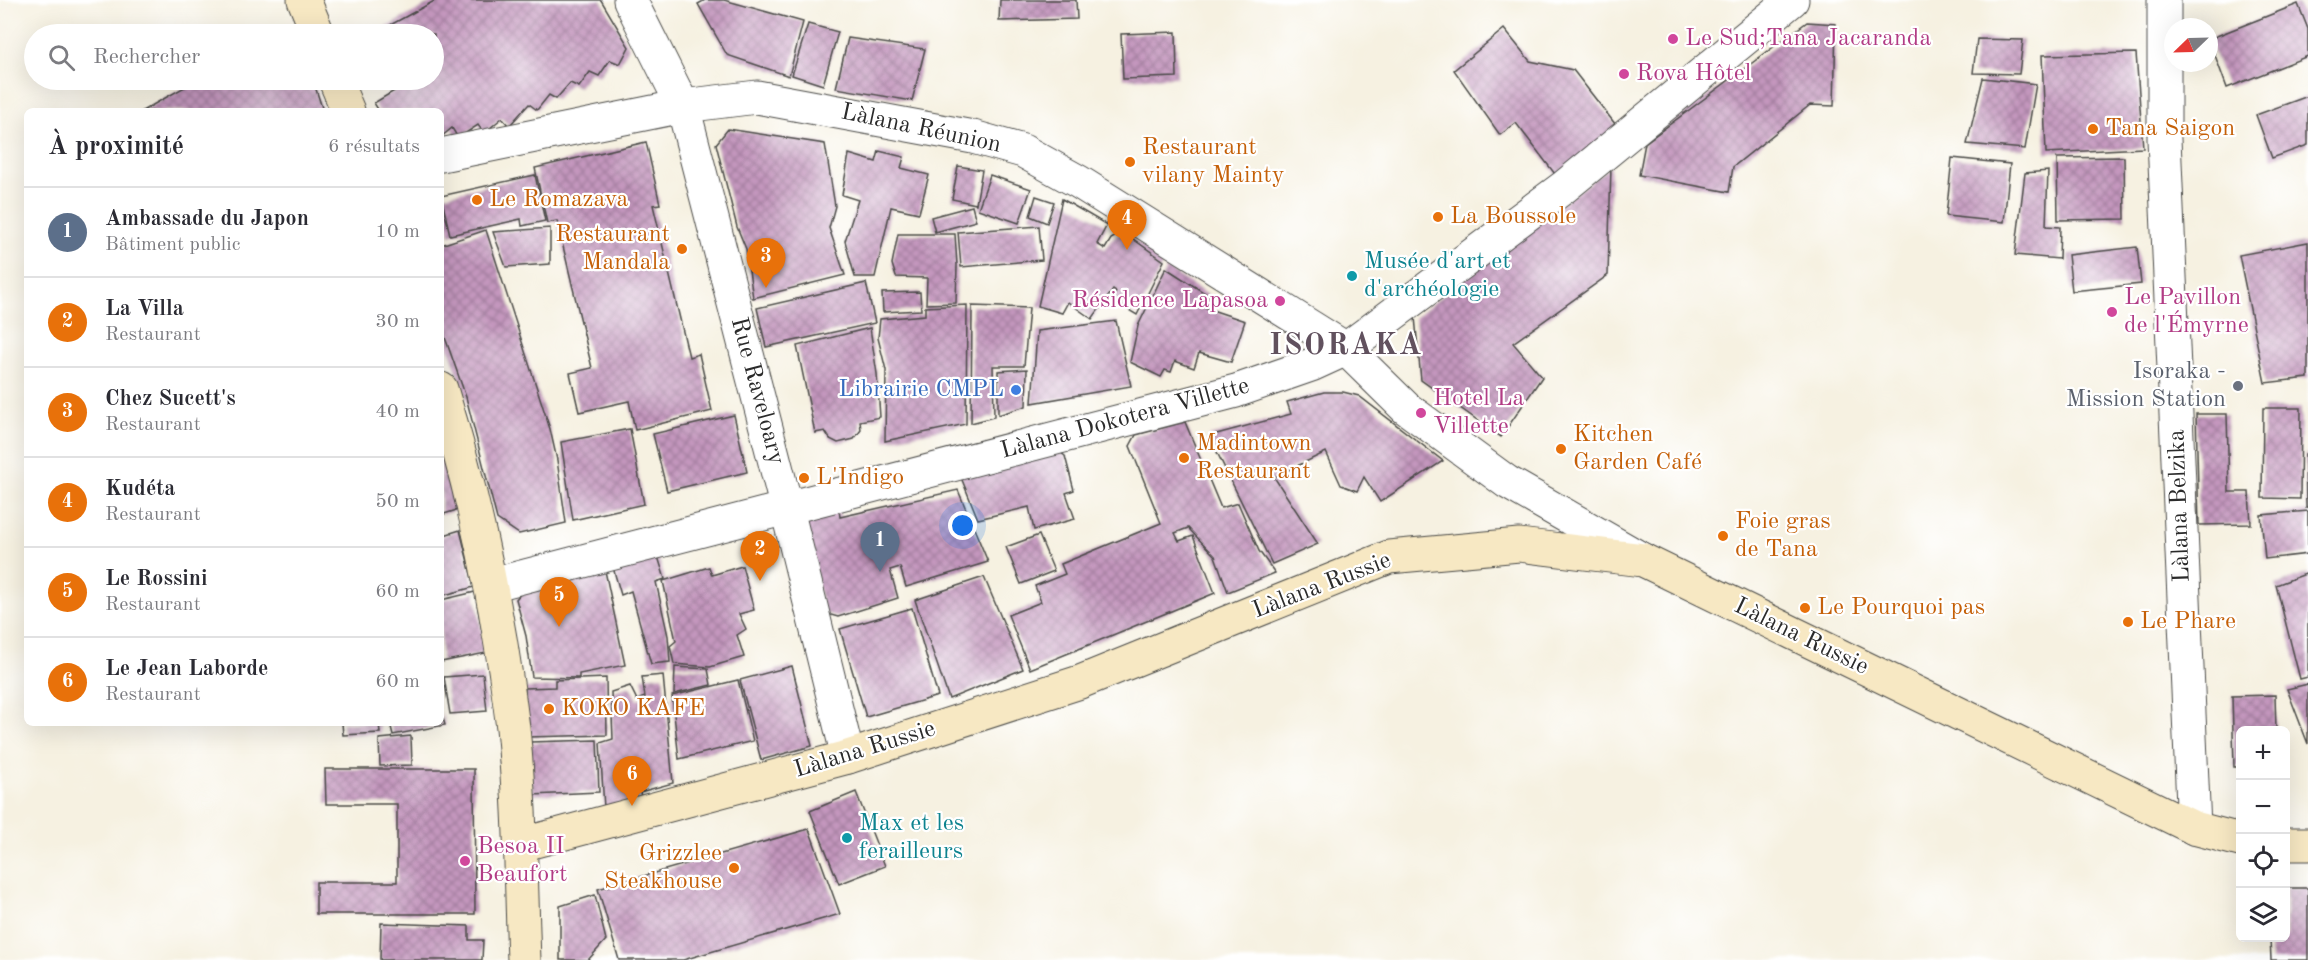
<!DOCTYPE html>
<html lang="fr">
<head>
<meta charset="utf-8">
<style>
	:root { --surface:#fff; --page:#f7f7f7; --text:#2b2b33; --muted:#7c7c81; --line:#e1e1e2; --accent:#1a73e8 }
	body { margin:0; font-family:"Old Standard TT",serif; background:var(--page); color:var(--text) }
	.controls { position:absolute; right:18px; bottom:18px; display:grid; overflow:hidden; border-radius:9px; box-shadow:0 6px 24px #0002 }
	.controls button { width:54px; height:54px; display:grid; place-items:center; padding:0; border:0; border-bottom:2px solid var(--line); background:var(--surface); color:var(--text); font:30px sans-serif }
	.compass { position:absolute; left:2164px; top:18px; width:54px; height:54px; border-radius:50%; background:var(--surface); box-shadow:0 6px 24px #0002; rotate:247deg }
	.you { position:absolute; left:963px; top:526px; width:21px; height:21px; margin:-15px; border:4px solid #fff; border-radius:50%; background:#1a73e8; box-shadow:0 0 0 9px #1a73e833 }
	.badge { display:grid; place-items:center; width:39px; height:39px; border-radius:50%; background:var(--accent); color:#fff; font-size:20px; font-weight:700 }
	.pin { position:absolute; translate:-50% -50px; filter:drop-shadow(0 2px 3px #0008) }
	.pin::after { content:''; position:absolute; top:32px; width:21px; height:18px; background:inherit; clip-path:polygon(0 0,100% 0,50% 100%) }
	.list { margin:0; padding:0; list-style:none }
	h2 { display:flex; justify-content:space-between; align-items:center; height:78px; margin:0; padding:0 24px; font-size:26px }
	h2 small { font-size:20px; font-weight:400; color:var(--muted) }
	.list li { display:grid; grid-template-columns:39px 1fr auto; gap:18px; align-items:center; box-sizing:border-box; height:90px; padding:0 24px; border-top:2px solid var(--line) }
	.list b { display:block; font-size:22px; white-space:nowrap }
	.list p { margin:0; font-size:20px; white-space:nowrap; color:var(--muted) }
	.list em { font-size:20px; font-style:normal; color:var(--muted) }
	.icon { flex:none; width:33px; height:33px; fill:none; stroke:currentColor; stroke-width:2; stroke-linecap:round; stroke-linejoin:round }
	.map { position:relative; flex:none; width:2308px; height:960px; overflow:hidden }
	.search { position:absolute; background:var(--surface); box-shadow:0 6px 24px #0002; left:24px; top:24px; width:420px; height:66px; display:flex; align-items:center; gap:15px; box-sizing:border-box; padding:0 21px; border-radius:33px; color:var(--muted); font-size:22px }
	.panel { position:absolute; background:var(--surface); box-shadow:0 6px 24px #0002; left:24px; top:108px; width:420px; height:618px; border-radius:9px }
	.map>svg:first-child { display:block }
	.building { fill:url(#building-cross-hatch) }
	.lines { fill:none; stroke-linecap:round; stroke-linejoin:round }
	.street-casing { stroke:#494946; stroke-width:35 }
	.secondary-casing { stroke:#494946; stroke-width:35 }
	.street { stroke:#fff; stroke-width:33 }
	.secondary { stroke:#f7e8c3; stroke-width:33 }
	.hotel-dot { fill:#d1479c; stroke:#fff; stroke-width:2 }
	.food-dot { fill:#e8710a; stroke:#fff; stroke-width:2 }
	.culture-dot { fill:#0f9aa8; stroke:#fff; stroke-width:2 }
	.worship-dot { fill:#6b7280; stroke:#fff; stroke-width:2 }
	.shop-dot { fill:#3f7fe0; stroke:#fff; stroke-width:2 }
	.labels { text-anchor:middle; dominant-baseline:central; stroke-width:4.5; stroke-linejoin:round; paint-order:stroke }
	.hotel-label { font-size:24px; fill:#b23c85; stroke:#fff; text-anchor:start }
	.street-label { font-size:24px; fill:#2b2b2b; stroke:#fff }
	.food-label { font-size:24px; fill:#c56008; stroke:#fff; text-anchor:start }
	.culture-label { font-size:24px; fill:#0d838f; stroke:#fff; text-anchor:start }
	.worship-label { font-size:24px; fill:#5b616d; stroke:#fff; text-anchor:end }
	.shop-label { font-size:24px; fill:#366cbe; stroke:#fff; text-anchor:end }
	.district-label { font-size:30px; font-weight:bold; letter-spacing:1.5px; fill:#61515e; stroke:#fff }
</style>
</head>
<body>
<div class="map">
<svg width="2308" height="960" viewBox="0 0 2308 960">
	<defs>
		<pattern id="building-cross-hatch" width="8" height="8" patternUnits="userSpaceOnUse" patternTransform="scale(1.5)"><rect width="8" height="8" fill="#c497be"/><path d="M0 0l8 8M0 8l8-8" fill="none" stroke="#9f7b9b"/></pattern>
	</defs>
	<rect width="100%" height="100%" fill="#fff"/>
	<filter id="ink" filterUnits="userSpaceOnUse"><feTurbulence type="fractalNoise" baseFrequency=".0167" numOctaves="2"/><feDisplacementMap in="SourceGraphic" scale="12" xChannelSelector="R" yChannelSelector="G"/><feConvolveMatrix kernelMatrix="1 2 1 2 8 2 1 2 1" color-interpolation-filters="sRGB"/></filter>
	<filter id="wash" filterUnits="userSpaceOnUse"><feTurbulence type="fractalNoise" baseFrequency=".008" numOctaves="4" result="noise"/><feDisplacementMap in="SourceGraphic" scale="24" xChannelSelector="R" yChannelSelector="G"/><feGaussianBlur stdDeviation="1.35" result="paint"/><feColorMatrix in="noise" values="0 0 0 0 0 0 0 0 0 0 0 0 0 0 0 0 0 1.4 0 .05"/><feComposite in="paint" operator="in"/></filter>
	<g filter="url(#wash)">
		<rect width="100%" height="100%" fill="#f6f1e1"/>
		<g id="blocks">
			<!-- building -->
			<g class="building">
				<path d="M436,0H601L629,47L620,64L610,60L599,76L590,72L579,87L570,83L556,99L549,95L537,110L529,104L509,126L502,118L484,133L478,125L458,138L452,128L441,137V111H379L374,103L401,87L397,80H434V34H374Z"/>
				<path d="M705,0H724L803,22L789,76L727,55L698,4Z"/>
				<path d="M1000,0H1076L1077,19L999,21Z"/>
				<path d="M2298,4L2308,29V56L2227,88L2209,39Z"/>
				<path d="M1807,22L1836,24L1834,106L1810,105L1733,167L1729,192L1639,175L1645,143Z"/>
				<path d="M808,24L838,32L823,85L792,75Z"/>
				<path d="M1504,29L1530,61L1573,70L1619,129L1558,178L1516,123L1500,135L1454,70Z"/>
				<path d="M1176,32L1177,77L1123,79L1121,34Z"/>
				<path d="M848,38L925,49L912,101L836,88Z"/>
				<path d="M1977,39L2023,40L2019,74L1973,73Z"/>
				<path d="M2136,53L2143,148L2046,153L2042,55Z"/>
				<path d="M1983,78L2036,84L2025,149L1967,144Z"/>
				<path d="M197,80H313L323,111H142Z"/>
				<path d="M2308,96V145L2272,158L2256,115Z"/>
				<path d="M728,129L825,144L835,206L829,228L845,275L753,298L746,249L737,227L716,144Z"/>
				<path d="M646,142L660,204L653,205L689,357L699,354L712,411L635,430L629,401L579,412L570,373L592,368L557,221L547,223L535,168Z"/>
				<path d="M879,151L904,157L901,168L929,175L919,213L891,207L875,277H855L845,241L858,200L842,195L849,154L876,162Z"/>
				<path d="M2124,157L2125,219L2058,220L2057,158Z"/>
				<path d="M1952,158L2010,164L2004,222L1946,216Z"/>
				<path d="M958,166L982,170L976,204L952,199Z"/>
				<path d="M1611,166L1608,275L1513,343L1542,377L1501,437L1421,380L1415,317Z"/>
				<path d="M2048,171L2046,226L2060,227L2059,259L2015,255L2025,173Z"/>
				<path d="M535,175L545,221L522,226L521,219L450,235L441,196Z"/>
				<path d="M990,175L1031,189L1019,223L978,209Z"/>
				<path d="M1036,196L1054,202L1047,223L1030,216Z"/>
				<path d="M1062,199L1107,225L1097,244L1105,249L1111,239L1123,232L1164,261L1137,315L1112,300L1116,292L1113,290L1092,319L1068,302L1062,313L1038,306Z"/>
				<path d="M972,206L976,221L935,232L931,217Z"/>
				<path d="M1039,226L1042,260L961,267L958,232Z"/>
				<path d="M550,228V264L506,267L493,232Z"/>
				<path d="M486,230L550,429L557,460L566,523L519,534L497,519L466,397L441,326V245Z"/>
				<path d="M898,234H955L957,265L956,303L926,304L927,278L896,277L892,264Z"/>
				<path d="M2308,242V378L2265,383L2239,255Z"/>
				<path d="M2137,247L2141,284L2072,291L2068,255Z"/>
				<path d="M1166,268L1211,297L1206,308L1245,321L1231,362L1199,353L1194,368L1175,361L1171,372L1165,370L1161,377L1130,362L1138,326Z"/>
				<path d="M866,283L875,323L766,347L757,308Z"/>
				<path d="M920,292L921,310L883,312L882,293Z"/>
				<path d="M967,305L966,424L885,441L886,370L878,338L880,319L925,315V307Z"/>
				<path d="M972,306L1029,308L1024,366H993L994,417L971,423Z"/>
				<path d="M1116,321L1131,386L1032,403L1037,331Z"/>
				<path d="M870,328L877,374L880,417L860,421L861,430L854,439L838,443L830,439L825,431L815,433L797,346Z"/>
				<path d="M1027,369L1026,406L998,415V371Z"/>
				<path d="M1324,392H1343L1359,396L1443,461L1380,502L1364,477L1357,491L1341,485L1326,452L1274,477L1318,544L1272,564L1209,436L1291,414L1287,402Z"/>
				<path d="M2263,408H2301L2300,499L2262,498Z"/>
				<path d="M2196,414H2227L2229,492H2249L2251,524L2199,525Z"/>
				<path d="M734,415L747,472L667,491L653,434Z"/>
				<path d="M1185,422L1221,508L1238,503L1259,551L1275,573L1228,592L1215,556L1188,528L1175,533L1179,541L1193,536L1215,593L1030,669L1008,615L1041,602L1035,586L1065,574L1061,564L1161,523L1130,446L1136,435Z"/>
				<path d="M441,427L460,509L441,515Z"/>
				<path d="M630,429L644,504L573,520L561,442Z"/>
				<path d="M1055,449L1065,456L1074,490L1066,493L1075,519L1034,530L1029,507L978,519L960,475Z"/>
				<path d="M2305,454H2308V508H2306Z"/>
				<path d="M958,490L988,562L906,587L900,567L890,570L898,598L838,617L824,613L803,518L839,510L840,517Z"/>
				<path d="M2308,511V554L2265,559L2261,515Z"/>
				<path d="M460,530L474,587L441,596V536Z"/>
				<path d="M1039,535L1054,571L1021,584L1006,547Z"/>
				<path d="M656,550L665,579L656,582L668,636L670,662L651,664L631,591L621,595L612,564Z"/>
				<path d="M604,566L625,665L579,674V678L532,677L526,636L516,599L525,589Z"/>
				<path d="M742,566L754,610L739,614L746,629L737,635L744,657L710,667L674,664L670,646L676,641L663,581L709,567L712,575Z"/>
				<path d="M2308,573V677L2300,679L2276,585Z"/>
				<path d="M984,577L1023,669L949,699L915,600Z"/>
				<path d="M475,592L486,653L441,662V600Z"/>
				<path d="M912,608L938,696L866,717L840,629Z"/>
				<path d="M792,666L812,746L761,760L740,680Z"/>
				<path d="M675,667L708,669L711,685L674,694Z"/>
				<path d="M483,674L487,711L450,714L444,677Z"/>
				<path d="M663,675L673,783L640,792L641,798L604,808L600,743L613,739L611,692L630,686L637,700L645,697L642,677Z"/>
				<path d="M606,678L607,735L526,737L525,688L555,687V680Z"/>
				<path d="M738,680L753,741L679,759L672,696Z"/>
				<path d="M2308,684V744L2287,689Z"/>
				<path d="M2275,695L2276,730H2240V767H2234L2232,696Z"/>
				<path d="M441,712L445,725L393,735L390,723H441Z"/>
				<path d="M342,723H379L380,733L343,735Z"/>
				<path d="M411,736L412,765L380,766L379,739Z"/>
				<path d="M597,740L599,792L532,795L530,742Z"/>
				<path d="M325,769H474L475,914H316V882H397V804H326Z"/>
				<path d="M856,792L885,866L839,884L810,811Z"/>
				<path d="M809,829L840,914L683,960H619L598,889Z"/>
				<path d="M2286,888H2308V960H2271L2270,938H2286Z"/>
				<path d="M595,895L606,940L588,960H560V906Z"/>
				<path d="M381,923L469,926V940H483L482,960H380Z"/>
			</g>
		</g>
	</g>
	<g filter="url(#ink)">
		<use href="#blocks" fill-opacity="0" stroke="#494946" stroke-width="1.5"/>
		<g class="lines">
			<!-- street casing -->
			<g class="street-casing">
				<g id="street">
					<path d="M630,0L683,106L787,509L848,757"/>
					<path d="M2164,0V139L2194,828"/>
					<path d="M441,155L683,106L757,97L973,137L1023,151L1079,182L1346,349L1406,408L1507,482L1643,560"/>
					<path d="M491,585L1236,391L1311,365L1346,349L1564,187L1792,0"/>
				</g>
			</g>
			<!-- secondary casing -->
			<g class="secondary-casing">
				<g id="secondary">
					<path d="M304,0L318,34"/>
					<path d="M335,80L348,111"/>
					<path d="M441,389C475,499 499,613 513,728C521,804 521,883 524,960"/>
					<path d="M2286,844H2308"/>
					<path d="M520,845L848,757L1080,682L1389,557L1519,545L1643,560L2194,828L2240,840"/>
				</g>
			</g>
			<!-- street -->
			<use href="#street" class="street"/>
			<!-- secondary -->
			<use href="#secondary" class="secondary"/>
		</g>
	</g>
	<!-- markers -->
	<g class="hotel-dot">
		<circle cx="1673" cy="39" r="6"/>
		<circle cx="1624" cy="74" r="6"/>
		<circle cx="1280" cy="301" r="6"/>
		<circle cx="2112" cy="312" r="6"/>
		<circle cx="1421" cy="413" r="6"/>
		<circle cx="465" cy="861" r="6"/>
	</g>
	<g class="food-dot">
		<circle cx="2093" cy="129" r="6"/>
		<circle cx="1130" cy="162" r="6"/>
		<circle cx="477" cy="200" r="6"/>
		<circle cx="1438" cy="217" r="6"/>
		<circle cx="682" cy="249" r="6"/>
		<circle cx="1561" cy="449" r="6"/>
		<circle cx="1184" cy="458" r="6"/>
		<circle cx="804" cy="478" r="6"/>
		<circle cx="1723" cy="536" r="6"/>
		<circle cx="1805" cy="608" r="6"/>
		<circle cx="2128" cy="622" r="6"/>
		<circle cx="549" cy="709" r="6"/>
		<circle cx="734" cy="868" r="6"/>
	</g>
	<g class="culture-dot">
		<circle cx="1352" cy="276" r="6"/>
		<circle cx="847" cy="838" r="6"/>
	</g>
	<circle class="worship-dot" cx="2238" cy="386" r="6"/>
	<circle class="shop-dot" cx="1016" cy="390" r="6"/>
	<g class="labels">
		<!-- hotel labels -->
		<g class="hotel-label">
			<text x="1685" y="39">Le Sud;Tana Jacaranda</text>
			<text x="1636" y="74">Rova Hôtel</text>
			<text x="2124" y="298">Le Pavillon<tspan x="2124" dy="28">de l'Émyrne</tspan></text>
			<text x="1268" y="301" text-anchor="end">Résidence Lapasoa</text>
			<text x="1433" y="399">Hotel La<tspan x="1433" dy="28">Villette</tspan></text>
			<text x="477" y="847">Besoa II<tspan x="477" dy="28">Beaufort</tspan></text>
		</g>
		<!-- street labels -->
		<g class="street-label">
			<text transform="translate(921 129) rotate(12)">Làlana Réunion</text>
			<text transform="translate(757 391) rotate(75)">Rue Raveloary</text>
			<text transform="translate(1125 419) rotate(-15)">Làlana Dokotera Villette</text>
			<text transform="translate(2180 506) rotate(-92)">Làlana Belzika</text>
			<text transform="translate(1322 586) rotate(-21)">Làlana Russie</text>
			<text transform="translate(1801 637) rotate(26)">Làlana Russie</text>
			<text transform="translate(865 750) rotate(-17)">Làlana Russie</text>
		</g>
		<!-- food labels -->
		<g class="food-label">
			<text x="2105" y="129">Tana Saigon</text>
			<text x="1142" y="148">Restaurant<tspan x="1142" dy="28">vilany Mainty</tspan></text>
			<text x="489" y="200">Le Romazava</text>
			<text x="1450" y="217">La Boussole</text>
			<text x="670" y="235" text-anchor="end">Restaurant<tspan x="670" dy="28">Mandala</tspan></text>
			<text x="1573" y="435">Kitchen<tspan x="1573" dy="28">Garden Café</tspan></text>
			<text x="1196" y="444">Madintown<tspan x="1196" dy="28">Restaurant</tspan></text>
			<text x="816" y="478">L'Indigo</text>
			<text x="1735" y="522">Foie gras<tspan x="1735" dy="28">de Tana</tspan></text>
			<text x="1817" y="608">Le Pourquoi pas</text>
			<text x="2140" y="622">Le Phare</text>
			<text x="561" y="709">KOKO KAFE</text>
			<text x="722" y="854" text-anchor="end">Grizzlee<tspan x="722" dy="28">Steakhouse</tspan></text>
		</g>
		<!-- culture labels -->
		<g class="culture-label">
			<text x="1364" y="262">Musée d'art et<tspan x="1364" dy="28">d'archéologie</tspan></text>
			<text x="859" y="824">Max et les<tspan x="859" dy="28">ferailleurs</tspan></text>
		</g>
		<!-- worship labels -->
		<g class="worship-label">
			<text x="2226" y="372">Isoraka -<tspan x="2226" dy="28">Mission Station</tspan></text>
		</g>
		<!-- shop labels -->
		<g class="shop-label">
			<text x="1004" y="390">Librairie CMPL</text>
		</g>
		<!-- district labels -->
		<g class="district-label">
			<text x="1346" y="346">ISORAKA</text>
		</g>
	</g>
</svg>
<div class="controls">
<button>+</button>
<button>−</button>
<button><svg class="icon" aria-label="locate" viewBox="0 0 24 24"><circle cx="12" cy="12" r="6"/><path d="M12 2v4M12 18v4M2 12h4M18 12h4"/></svg></button>
<button><svg class="icon" aria-label="layers" viewBox="0 0 24 24"><path d="M12 4l9 5-9 5-9-5zM3 14l9 5 9-5"/></svg></button>
</div>
<svg class="compass" viewBox="-18 -18 36 36"><path d="M0-13l5 13h-10z" fill="#e53935"/><path d="M0 13l5-13h-10z" fill="#7c7c81"/></svg>
<div class="you"></div>
<div class="pin badge" style="left:880px;top:572px;background:#5c6f8a">1</div>
<div class="pin badge" style="left:760px;top:581px;background:#e8710a">2</div>
<div class="pin badge" style="left:766px;top:288px;background:#e8710a">3</div>
<div class="pin badge" style="left:1127px;top:250px;background:#e8710a">4</div>
<div class="pin badge" style="left:559px;top:627px;background:#e8710a">5</div>
<div class="pin badge" style="left:632px;top:806px;background:#e8710a">6</div>
<div class="search"><svg class="icon" aria-label="search" viewBox="0 0 24 24"><circle cx="10" cy="10" r="6"/><path d="M15 15l6 6"/></svg>Rechercher</div>
<section class="panel">
<h2>À proximité<small>6 résultats</small></h2>
<ul class="list">
<li><span class="badge" style="background:#5c6f8a">1</span><div><b>Ambassade du Japon</b><p>Bâtiment public</p></div><em>10 m</em></li>
<li><span class="badge" style="background:#e8710a">2</span><div><b>La Villa</b><p>Restaurant</p></div><em>30 m</em></li>
<li><span class="badge" style="background:#e8710a">3</span><div><b>Chez Sucett's</b><p>Restaurant</p></div><em>40 m</em></li>
<li><span class="badge" style="background:#e8710a">4</span><div><b>Kudéta</b><p>Restaurant</p></div><em>50 m</em></li>
<li><span class="badge" style="background:#e8710a">5</span><div><b>Le Rossini</b><p>Restaurant</p></div><em>60 m</em></li>
<li><span class="badge" style="background:#e8710a">6</span><div><b>Le Jean Laborde</b><p>Restaurant</p></div><em>60 m</em></li>
</ul>
</section>
</div>
</body>
</html>
